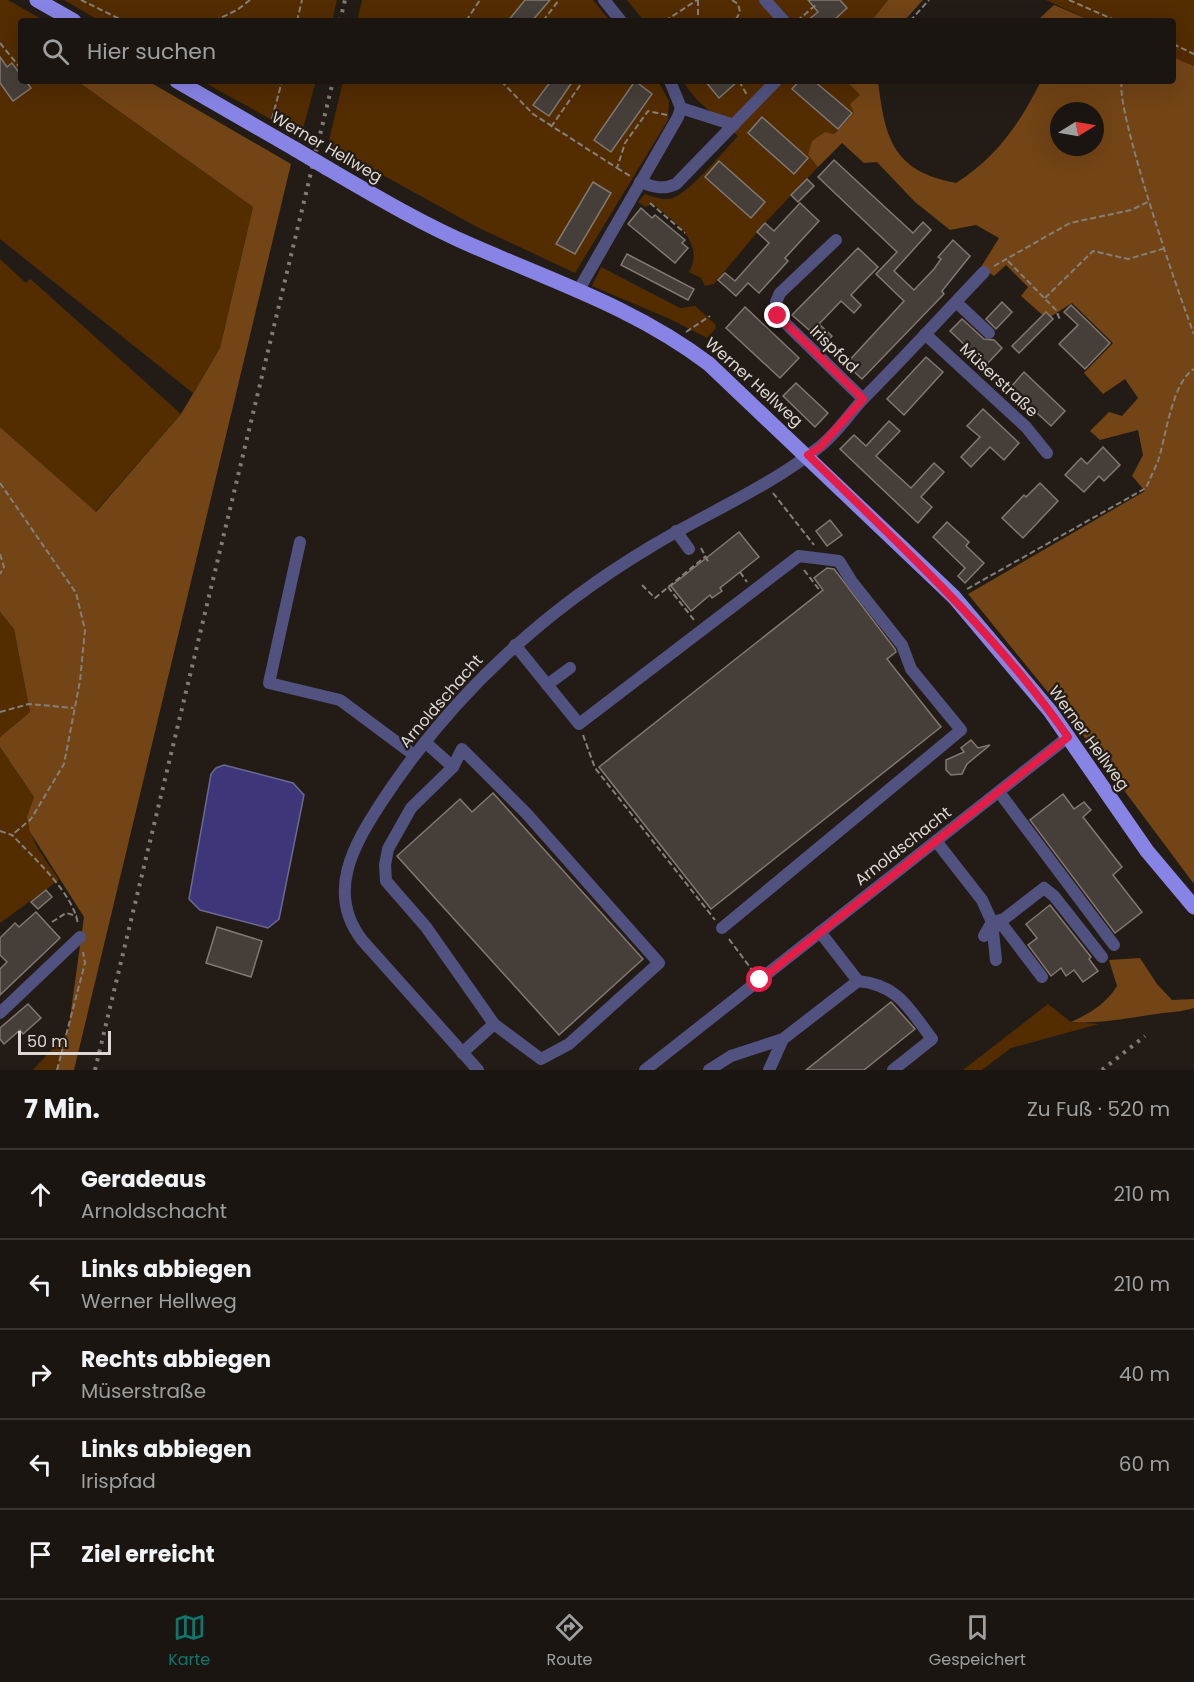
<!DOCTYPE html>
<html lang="de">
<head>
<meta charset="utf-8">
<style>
	:root { --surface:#1a1510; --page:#231e19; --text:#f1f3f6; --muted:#9f9f9f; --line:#383430; --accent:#0f766e }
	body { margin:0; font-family:Poppins,sans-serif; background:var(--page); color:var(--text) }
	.compass { position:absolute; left:1050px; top:102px; width:54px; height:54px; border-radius:50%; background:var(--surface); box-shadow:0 6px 24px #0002; rotate:79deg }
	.scale { position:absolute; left:18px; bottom:15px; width:93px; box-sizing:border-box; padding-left:6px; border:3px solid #ddd8d4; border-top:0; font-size:16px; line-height:21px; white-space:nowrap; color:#ddd8d4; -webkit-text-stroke:4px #231c16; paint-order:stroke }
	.stop { position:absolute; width:18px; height:18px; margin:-14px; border:4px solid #e11d48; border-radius:50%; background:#fff }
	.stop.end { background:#e11d48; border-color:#fff; box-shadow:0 2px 6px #0008 }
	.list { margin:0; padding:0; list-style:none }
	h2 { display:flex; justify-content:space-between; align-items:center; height:78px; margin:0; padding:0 24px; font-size:26px }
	h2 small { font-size:20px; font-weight:400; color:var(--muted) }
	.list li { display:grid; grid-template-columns:39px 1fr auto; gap:18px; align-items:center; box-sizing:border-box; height:90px; padding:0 24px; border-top:2px solid var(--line) }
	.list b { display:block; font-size:22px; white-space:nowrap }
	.list p { margin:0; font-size:20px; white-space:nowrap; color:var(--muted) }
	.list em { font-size:20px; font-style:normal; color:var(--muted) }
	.icon { flex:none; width:33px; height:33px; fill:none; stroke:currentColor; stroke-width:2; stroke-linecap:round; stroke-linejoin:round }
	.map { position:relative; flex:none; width:1194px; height:1070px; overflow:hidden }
	.search { position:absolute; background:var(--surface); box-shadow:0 6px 24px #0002; left:18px; right:18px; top:18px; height:66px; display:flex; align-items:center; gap:15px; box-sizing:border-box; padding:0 21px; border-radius:6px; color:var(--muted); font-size:22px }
	.sheet { height:528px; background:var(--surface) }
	nav { display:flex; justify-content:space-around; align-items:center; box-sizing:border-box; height:84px; border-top:2px solid var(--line); background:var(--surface); font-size:16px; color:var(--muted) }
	nav a { display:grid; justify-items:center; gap:3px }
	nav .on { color:var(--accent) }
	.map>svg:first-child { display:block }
	.green { fill:#532c00 }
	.forest { fill:#724416; fill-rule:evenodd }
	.water { fill:#3d3779; stroke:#6d6794; stroke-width:1.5 }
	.building { fill:#463e38; stroke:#817871; stroke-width:1.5 }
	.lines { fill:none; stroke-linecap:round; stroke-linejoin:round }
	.path { stroke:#857f7a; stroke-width:2; stroke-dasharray:6 3; stroke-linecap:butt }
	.minor { stroke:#525281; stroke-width:12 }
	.major { stroke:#8884e6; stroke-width:15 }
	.rail { stroke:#817b76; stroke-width:4; stroke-dasharray:3 6; stroke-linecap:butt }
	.major-bridge { stroke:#8884e6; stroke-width:15 }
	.route { stroke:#e11d48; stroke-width:8 }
	.labels { text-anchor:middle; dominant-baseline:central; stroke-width:4.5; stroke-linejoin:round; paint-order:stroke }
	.street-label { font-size:16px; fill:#ddd8d4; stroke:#231c16 }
</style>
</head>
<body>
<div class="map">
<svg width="1194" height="1070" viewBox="0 0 1194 1070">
	<rect width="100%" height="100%" fill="#231c16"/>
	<!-- green -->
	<g class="green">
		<path d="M0,0H8L45,21H21V81H77L253,207L220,348L193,393L0,239Z"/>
		<path d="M64,0H337L332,21H100Z"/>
		<path d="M362,0H593L610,21H357Z"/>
		<path d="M627,0H888L871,21H644Z"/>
		<path d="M1046,0H1194V66L1173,57V21H1092Z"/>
		<path d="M202,81H316L301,136Z"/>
		<path d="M343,81H658L669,101L668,120L575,273L477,227L328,145Z"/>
		<path d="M682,81H846L860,95L854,113L833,134L825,132L808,155L818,167L765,223L714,284L705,286L701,278L689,272C706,242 673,221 653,204L645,207L638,202L645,194C653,197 664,201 673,198C691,191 723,152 738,136L698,101Z"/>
		<path d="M0,259L26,283L30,279L35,283L181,414L95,512L0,427Z"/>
		<path d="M601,267L680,308L695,306L715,324L716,328L707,338L670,319L592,286Z"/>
		<path d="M0,612L14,629L30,712L0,737Z"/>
		<path d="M0,747L34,797C21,835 39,848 59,880L0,923Z"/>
		<path d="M1048,1004L1071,1022L1099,1024L1011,1048L982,1070H963Z"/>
		<path d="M68,1032L57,1070H33Z"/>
	</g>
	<!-- forest -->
	<g class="forest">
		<path d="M888,0H923L904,21H871Z"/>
		<path d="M1054,5L1092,21H1041L1040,18Z"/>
		<path d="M1173,57L1194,66V884L1082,734L968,594L1145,491L1132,476L1143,455L1138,430L1100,440L1090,431L1109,412L1122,416L1138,398L1125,379L1103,394L1084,373L1113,343L1072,303L1047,319L1021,296L1028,287L1006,265L994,276L981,267L999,238L976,225L950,230L915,202L877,162L864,163L842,143L818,167L808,155L812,141L825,132L834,134L854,113L850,104L860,95L846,81H878C885,139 893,171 956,183C997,157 1020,123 1041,81H1173ZM1059,111H1095V147H1059Z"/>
		<path d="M77,81H148L291,164L74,1070H57L68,1032L84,917L30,832L27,817L34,797L0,747V737L30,712L14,629L0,612V427L96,512L181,414L220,348L253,207Z"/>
		<path d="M1140,958L1157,984L1172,1000L1194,999V1008C1181,1012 1170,1012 1156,1014C1127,1018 1101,1024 1071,1022C1089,1014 1106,1004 1117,986L1109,960Z"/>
	</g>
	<!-- water -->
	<path class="water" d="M224,765L293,783L304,795L279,919L268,928L200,910L189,899L211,774L216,768Z"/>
	<!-- building -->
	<g class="building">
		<path d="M525,0H550L532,21H508Z"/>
		<path d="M808,0H840L847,8L833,21H807L818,12Z"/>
		<path d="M0,57L7,67L12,63L21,75V81H26L31,88L13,101L0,83Z"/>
		<path d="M551,81H573L549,116L533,105Z"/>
		<path d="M635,81L652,94L611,152L594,140Z"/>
		<path d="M705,81H738L719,98Z"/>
		<path d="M799,81H814L852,113L838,129L792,89Z"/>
		<path d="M762,117L808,158L794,174L748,133Z"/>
		<path d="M834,160L913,233L923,222L931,230L894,271L914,290L934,269L941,259L938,257L953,240L970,256L942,291L944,294L862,379L846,364L904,301L876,274L897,252L818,177Z"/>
		<path d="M719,161L765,202L751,218L705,177Z"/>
		<path d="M807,179L814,186L798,202L791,195Z"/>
		<path d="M593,182L611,193L575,254L556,244Z"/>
		<path d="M800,203L819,221L785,258L788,261L759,293L748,283L736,296L718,280L725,273L735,281L769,243L757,232L765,223L774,231Z"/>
		<path d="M641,208L652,218L655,215L685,240L682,243L688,248L675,263L628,224Z"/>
		<path d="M858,248L878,267L851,295L861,305L854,313L841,301L819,324L832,336L825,344L792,315Z"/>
		<path d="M627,254L694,289L688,300L621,265Z"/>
		<path d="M1002,302L1012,312L996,329L986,319Z"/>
		<path d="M1071,305L1110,343L1085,369L1059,344L1078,325L1064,312Z"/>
		<path d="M745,307L799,358L780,378L726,328Z"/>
		<path d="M1046,312L1053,319L1019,353L1012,346Z"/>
		<path d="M962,319L984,339L994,340L1002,348L986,365L950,331Z"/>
		<path d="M926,357L943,372L904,415L887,399Z"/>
		<path d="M1024,372L1065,411L1051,426L1010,388Z"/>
		<path d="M796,383L828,413L815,427L783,396Z"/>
		<path d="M983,409L1019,443L1004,460L990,447L971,467L961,457L980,437L967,426Z"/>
		<path d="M889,421L900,431L876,456L911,488L934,463L944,472L921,497L932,507L918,523L840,449L854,435L866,446Z"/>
		<path d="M1103,447L1120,465L1104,481L1099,476L1084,492L1065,475L1081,458L1087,464Z"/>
		<path d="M1040,483L1058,501L1023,538L1002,518L1024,495L1026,497Z"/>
		<path d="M830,520L842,535L827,546L816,531Z"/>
		<path d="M947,522L969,542L966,546L984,563L965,583L958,576L965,568L933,537Z"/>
		<path d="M739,532L759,557L720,588L722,591L712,598L710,595L691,611L671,586Z"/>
		<path d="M827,568L834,569L895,649L896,652L887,659L941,727L711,909L599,767L823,590L814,578Z"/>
		<path d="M971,740L978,748L990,745L967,764L962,774L951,775L946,770V760L964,752L961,748Z"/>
		<path d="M493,793L643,959L559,1035L397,856L460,799L472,812Z"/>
		<path d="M1063,794L1074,809L1084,802L1091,810L1083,817L1122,867L1113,875L1142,912L1115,933L1030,820Z"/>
		<path d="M46,890L52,897L38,909L31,902Z"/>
		<path d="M1050,905L1091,957L1089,959L1098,971L1083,982L1074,970L1066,976L1061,968L1051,976L1028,945L1037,938L1026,924Z"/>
		<path d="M36,912L60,938L0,995V969L7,962L0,955V938L15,923L19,927Z"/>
		<path d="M217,927L262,941L251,977L206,963Z"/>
		<path d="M891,1002L915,1029L864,1070H806Z"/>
		<path d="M28,1004L41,1018L23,1034L20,1030L4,1044L0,1039V1028Z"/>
	</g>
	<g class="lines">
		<!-- path -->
		<g class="path">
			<path d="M81,0L124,21"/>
			<path d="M698,0V21"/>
			<path d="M732,0L738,4L740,12L735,21"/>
			<path d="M1069,0L1117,21"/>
			<path d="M214,21L237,10L250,0"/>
			<path d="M297,21L302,0"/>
			<path d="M466,21L480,0"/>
			<path d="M543,21L559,0"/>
			<path d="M665,21L697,0"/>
			<path d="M797,21L817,4"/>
			<path d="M910,21L929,0"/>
			<path d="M0,43L21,69"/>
			<path d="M1173,44L1194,54"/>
			<path d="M501,81L533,114L617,168L625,143L648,111L667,115"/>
			<path d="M739,81L747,95"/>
			<path d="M1122,81C1114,106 1180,299 1194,334"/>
			<path d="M272,119L282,81"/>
			<path d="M551,127L583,81"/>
			<path d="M617,168L630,176"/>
			<path d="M650,203L685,233"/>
			<path d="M1008,261L1056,310L1060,320"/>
			<path d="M994,266L1070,223L1131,210L1150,201"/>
			<path d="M1045,298L1093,251L1128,259L1166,248"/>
			<path d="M686,332L710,316"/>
			<path d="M0,483L76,593L85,630L80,681L64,764L31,819L12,835"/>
			<path d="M773,493L814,545"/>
			<path d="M701,548L709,563"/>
			<path d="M0,554L4,567L0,574"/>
			<path d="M804,570L821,592"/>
			<path d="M740,572L747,582"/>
			<path d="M642,585L655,598L706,556"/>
			<path d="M668,587L694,620"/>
			<path d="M967,589L1146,488C1150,479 1154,470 1158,461C1166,437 1172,382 1194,369"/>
			<path d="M0,712L29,704L74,708"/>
			<path d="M583,735L595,768L715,920"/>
			<path d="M0,831L12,835C33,857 75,895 78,925"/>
			<path d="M52,922L66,913L77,916"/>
			<path d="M729,939L752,970"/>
			<path d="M57,1070L85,963L83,952"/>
		</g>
		<!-- minor -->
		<g class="minor">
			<path d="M604,0L621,21"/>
			<path d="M765,0L784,21"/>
			<path d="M681,108L734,125"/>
			<path d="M640,182C653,187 663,190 676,184L776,81"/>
			<path d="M836,240L780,293L776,302L778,316L863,399"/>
			<path d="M578,291L678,117L681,108L670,81"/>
			<path d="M956,302L989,333"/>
			<path d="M925,334L1026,427L1047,453"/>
			<path d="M676,531L689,549"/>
			<path d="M300,542L269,683L340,700L414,755"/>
			<path d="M515,645L579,724L799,556L839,561L852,582L902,645L911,669L961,730L722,928"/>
			<path d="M547,685L570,668"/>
			<path d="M425,742L453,767"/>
			<path d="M462,749L526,813L659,963L569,1044L541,1059L494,1024L426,927L386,881L385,865L388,849L411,808L453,767Z"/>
			<path d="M999,792L1114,945"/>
			<path d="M936,841L982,900L992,922L1004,927L1042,977"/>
			<path d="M992,923L996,960"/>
			<path d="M984,936L992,922L1004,919L1044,888L1054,896L1102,957"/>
			<path d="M858,981C899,985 909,1009 932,1039L893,1070"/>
			<path d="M0,1013L80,937"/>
			<path d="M462,1053L494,1024"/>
			<path d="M478,1070L362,940C326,893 353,846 381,803C450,697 543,611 652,546C707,513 767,488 818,448C836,435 849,414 864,398C905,357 944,314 984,272"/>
			<path d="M645,1070L1068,737"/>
			<path d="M709,1070L731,1056L783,1039L858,981L820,932"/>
			<path d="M769,1070L783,1039"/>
		</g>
		<!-- major -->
		<g class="major">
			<path d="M37,0L74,21"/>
			<path d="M177,81L295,149"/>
			<path d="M327,168C375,196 422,224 473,246C555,282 637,309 709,364L954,597L1050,711L1147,851L1194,907"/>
		</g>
		<!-- rail -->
		<g class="rail">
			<path d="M340,21L345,0"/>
			<path d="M95,1070L333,81"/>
			<path d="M1102,1070L1145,1036"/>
		</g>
		<!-- major-bridge -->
		<path class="major-bridge" d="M295,149L327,168"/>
	</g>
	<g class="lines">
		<!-- route -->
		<path class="route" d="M760,980L1068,737C995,632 900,545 808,455L820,447L863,399L778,316"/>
	</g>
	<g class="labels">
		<!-- street labels -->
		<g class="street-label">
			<text transform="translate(327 147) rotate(30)">Werner Hellweg</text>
			<text transform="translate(834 349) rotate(44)">Irispfad</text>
			<text transform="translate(999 380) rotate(43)">Müserstraße</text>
			<text transform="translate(754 382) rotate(42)">Werner Hellweg</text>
			<text transform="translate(441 701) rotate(-49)">Arnoldschacht</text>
			<text transform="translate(1089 738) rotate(54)">Werner Hellweg</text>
			<text transform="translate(903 846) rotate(-38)">Arnoldschacht</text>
		</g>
	</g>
</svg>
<svg class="compass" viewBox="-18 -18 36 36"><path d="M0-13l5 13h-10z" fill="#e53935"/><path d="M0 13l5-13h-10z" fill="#9f9f9f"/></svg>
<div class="scale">50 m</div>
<div class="stop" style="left:760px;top:980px"></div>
<div class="stop end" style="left:778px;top:316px"></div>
<div class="search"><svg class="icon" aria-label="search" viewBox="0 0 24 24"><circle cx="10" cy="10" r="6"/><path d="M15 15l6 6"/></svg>Hier suchen</div>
</div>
<section class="sheet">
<h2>7 Min.<small>Zu Fuß · 520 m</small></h2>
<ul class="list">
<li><svg class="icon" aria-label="ahead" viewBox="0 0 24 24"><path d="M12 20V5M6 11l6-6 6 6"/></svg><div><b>Geradeaus</b><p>Arnoldschacht</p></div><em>210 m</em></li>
<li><svg class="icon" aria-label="left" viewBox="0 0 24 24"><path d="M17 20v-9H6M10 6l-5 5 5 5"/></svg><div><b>Links abbiegen</b><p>Werner Hellweg</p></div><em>210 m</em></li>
<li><svg class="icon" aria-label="right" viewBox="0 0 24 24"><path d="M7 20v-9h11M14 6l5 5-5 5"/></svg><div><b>Rechts abbiegen</b><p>Müserstraße</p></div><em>40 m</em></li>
<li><svg class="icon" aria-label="left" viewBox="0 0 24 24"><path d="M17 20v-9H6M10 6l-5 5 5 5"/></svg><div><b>Links abbiegen</b><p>Irispfad</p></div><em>60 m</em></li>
<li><svg class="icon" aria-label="arrive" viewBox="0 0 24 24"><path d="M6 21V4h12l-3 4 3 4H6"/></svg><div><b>Ziel erreicht</b></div></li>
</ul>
</section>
<nav>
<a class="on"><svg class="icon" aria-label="map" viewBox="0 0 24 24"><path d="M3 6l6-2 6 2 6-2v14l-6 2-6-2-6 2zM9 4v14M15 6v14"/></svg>Karte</a>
<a><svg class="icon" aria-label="directions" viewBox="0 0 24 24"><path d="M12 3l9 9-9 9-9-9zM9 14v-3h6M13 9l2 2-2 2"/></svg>Route</a>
<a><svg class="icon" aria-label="saved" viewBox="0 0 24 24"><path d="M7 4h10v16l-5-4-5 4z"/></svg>Gespeichert</a>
</nav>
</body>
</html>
